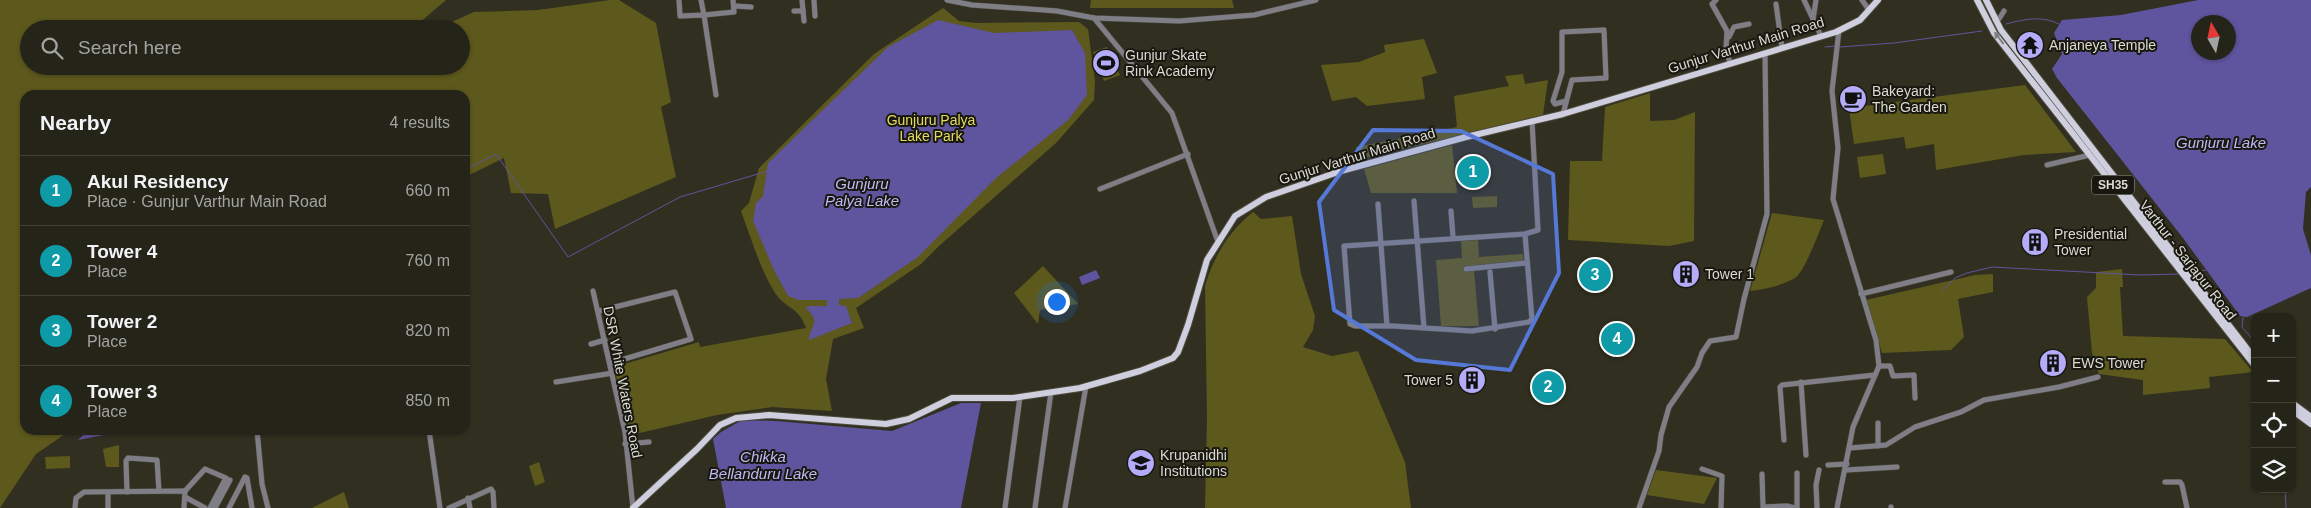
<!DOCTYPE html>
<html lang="en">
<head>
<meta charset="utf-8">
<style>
	:root { --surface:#252418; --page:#2d2c21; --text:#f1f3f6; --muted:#a3a4a2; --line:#424137; --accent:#8bbbb9 }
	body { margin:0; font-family:Helvetica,sans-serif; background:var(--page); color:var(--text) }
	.controls { position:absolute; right:15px; bottom:15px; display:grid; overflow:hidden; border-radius:10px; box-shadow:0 1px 4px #0004 }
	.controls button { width:45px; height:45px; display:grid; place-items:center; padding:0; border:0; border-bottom:1px solid var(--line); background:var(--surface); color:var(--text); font:25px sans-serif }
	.compass { position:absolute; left:2191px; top:15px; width:45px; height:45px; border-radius:50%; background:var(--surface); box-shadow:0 1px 4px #0004; rotate:351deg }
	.you { position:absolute; left:1056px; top:301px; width:18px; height:18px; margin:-12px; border:4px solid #fff; border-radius:50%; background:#1a73e8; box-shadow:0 0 0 8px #1a73e833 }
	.badge { display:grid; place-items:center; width:32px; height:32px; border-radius:50%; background:var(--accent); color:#fff; font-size:16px; font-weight:700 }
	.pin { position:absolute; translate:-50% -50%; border:2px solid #fff; box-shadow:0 1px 5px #0006 }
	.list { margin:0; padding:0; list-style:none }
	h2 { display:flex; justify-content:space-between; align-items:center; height:65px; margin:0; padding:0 20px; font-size:21px }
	h2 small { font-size:16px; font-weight:400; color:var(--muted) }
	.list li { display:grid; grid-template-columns:32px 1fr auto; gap:15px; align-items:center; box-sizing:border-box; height:70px; padding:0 20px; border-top:1px solid var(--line) }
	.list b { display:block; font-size:19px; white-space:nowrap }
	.list p { margin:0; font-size:16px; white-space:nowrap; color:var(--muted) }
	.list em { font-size:16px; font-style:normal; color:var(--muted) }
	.icon { flex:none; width:28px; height:28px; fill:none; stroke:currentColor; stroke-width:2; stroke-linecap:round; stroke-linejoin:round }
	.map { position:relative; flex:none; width:2311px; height:508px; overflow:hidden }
	.search { position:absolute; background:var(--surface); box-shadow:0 1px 4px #0004; left:20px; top:20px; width:450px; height:55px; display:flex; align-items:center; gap:12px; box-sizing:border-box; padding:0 18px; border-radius:28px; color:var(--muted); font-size:19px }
	.panel { position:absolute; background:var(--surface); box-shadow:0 1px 4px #0004; left:20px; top:90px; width:450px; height:345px; border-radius:15px }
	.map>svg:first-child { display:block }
	.green { fill:#5d581c }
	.water { fill:#5f549e; fill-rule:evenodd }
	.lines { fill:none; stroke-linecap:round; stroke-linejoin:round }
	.stream { stroke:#5f549e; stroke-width:1 }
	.minor-casing { stroke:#4c4b3c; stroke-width:6 }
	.major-casing { stroke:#4c4b3c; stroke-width:8 }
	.minor { stroke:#7f7e86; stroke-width:5 }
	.major { stroke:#cfcede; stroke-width:6 }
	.oneway { fill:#7d7c82 }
	.marked { fill:#5678d6; fill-opacity:0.2; stroke:#5678d6; stroke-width:4; stroke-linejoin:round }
	.labels { text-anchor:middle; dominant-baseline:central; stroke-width:4; stroke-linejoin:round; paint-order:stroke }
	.shield { fill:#181811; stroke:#a0a097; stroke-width:1 }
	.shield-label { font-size:12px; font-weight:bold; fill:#dbdbd1 }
	.street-label { font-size:14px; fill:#dbdbd1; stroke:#181811 }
	.poi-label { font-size:14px; fill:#dbdbd1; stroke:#181811; text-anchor:start }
	.park-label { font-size:14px; fill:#e4db5f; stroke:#181811 }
	.water-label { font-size:15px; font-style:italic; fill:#bfb9f7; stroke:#181811 }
</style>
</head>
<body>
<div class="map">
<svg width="2311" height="508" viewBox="0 0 2311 508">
	<rect width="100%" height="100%" fill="#313020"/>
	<!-- green -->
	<g class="green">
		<path d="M0,0H446L412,29H29V66H461V29H436L474,12L538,10L610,0H619L656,23L671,102L661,107L676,177L555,229L548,194L511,193L504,158L465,177V95H25V430H71L36,454L0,508Z"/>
		<path d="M1091,0H1232L1234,8H1090Z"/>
		<path d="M943,8L959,21L976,23L1079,22L1088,29L1095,81L1094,100L1056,143L939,246L921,264L856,308L864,328L833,339L826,379L832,411L772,407L717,415L631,435L614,367L699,342L700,347L806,328C798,307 791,311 778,297C763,278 750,235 741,211L749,203L759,168L874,54Z"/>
		<path d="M1424,39L1437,73L1422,77L1425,99L1367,106L1356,97L1332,101L1321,65L1359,62L1385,52L1384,45Z"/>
		<path d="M1107,47L1120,75L1104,81L1093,52Z"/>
		<path d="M1523,74L1525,84L1548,80L1543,115L1357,160L1356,147L1457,127L1454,96L1509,86L1505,76Z"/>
		<path d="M2025,85L2076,152L2024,155L1936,170L1934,144L1906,149L1904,137L1854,144L1849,108Z"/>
		<path d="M1650,93V121L1674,120L1695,112L1694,241L1669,246L1568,240L1570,161H1602L1605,107Z"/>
		<path d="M1452,145L1457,193H1371L1364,169Z"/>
		<path d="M1883,154L1886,174L1860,178L1857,157Z"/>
		<path d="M1497,196V207L1473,208L1472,197Z"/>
		<path d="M1253,212L1261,219L1292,216L1301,274L1315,316L1313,330L1303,347L1332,356L1358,351L1405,462L1411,508H1205L1207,418L1205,286C1214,256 1229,231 1253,212Z"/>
		<path d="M1772,213L1824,220C1819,232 1804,273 1795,278C1781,286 1765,289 1750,291Z"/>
		<path d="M1478,240L1479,257L1523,254L1524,266L1474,271L1479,326H1441L1436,260L1462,258L1461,241Z"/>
		<path d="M1043,266L1078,304L1040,310L1038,324L1014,293Z"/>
		<path d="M2122,269L2123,287H2120L2123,336L2225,339L2253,372L2209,377L2210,388L2143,395V380L2099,374L2092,353L2087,297L2096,288V272Z"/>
		<path d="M1993,274V292L1958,299L1964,337L1951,350L1882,353L1866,300L1975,275Z"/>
		<path d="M119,445V467H106L103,449Z"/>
		<path d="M70,456V468L46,469L45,457Z"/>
		<path d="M539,462L545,482L535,486L529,466Z"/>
		<path d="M1656,470L1717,478L1704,504L1647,495Z"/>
		<path d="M344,492L349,508H312Z"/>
	</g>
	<!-- water -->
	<g class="water">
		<path d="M2198,0H2311V187L2306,192L2303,229L2311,255V288L2247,317L2240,316L2183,238L2057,78L2052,69L2062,54L2054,33L2062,20L2121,15ZM2228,22V52H2198V22Z"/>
		<path d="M938,20L994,33L1072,30L1085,53L1087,95L1068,120L996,178L918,257L858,298L839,299V305L846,306L852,323L809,340C810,323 822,324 806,308L809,306H827V300H799L788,296L774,270L753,221L756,203L763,196L768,163L888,47Z"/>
		<path d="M1096,270L1100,278L1082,285L1079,277Z"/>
		<path d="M961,403H981L961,508H726L713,439L721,432L742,420L776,421L892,431Z"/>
		<path d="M89,430H130L78,440Z"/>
	</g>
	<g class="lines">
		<!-- stream -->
		<g class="stream">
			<path d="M2006,24C2026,19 2042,15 2061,25"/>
			<path d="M1825,47L1836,46"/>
			<path d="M1840,47L1894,43L1982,31"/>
			<path d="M465,170L496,154L568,257L680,197L768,171"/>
			<path d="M2190,273L2206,270"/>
			<path d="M1942,291L1955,278L1967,273L1992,267L2140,275L2179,274"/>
			<path d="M2243,317L2242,327L2255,342"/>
			<path d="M2285,489L2286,508"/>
		</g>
		<!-- minor casing -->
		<g class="minor-casing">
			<g id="minor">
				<path d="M679,0L680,16L704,15L716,95"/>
				<path d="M701,0L704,15L734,12L733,0"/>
				<path d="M802,0L804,21"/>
				<path d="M814,0L815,16"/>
				<path d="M947,0L972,5L1057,11L1094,18L1179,21L1254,15L1316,0"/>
				<path d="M1716,0L1712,4L1727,31L1726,49L1730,63"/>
				<path d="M1804,0L1821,36"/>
				<path d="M1862,0L1869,10"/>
				<path d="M1776,4L1782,48"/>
				<path d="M734,6L751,7"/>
				<path d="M794,11H803"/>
				<path d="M1094,18L1172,113L1218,242"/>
				<path d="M1813,19L1816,0"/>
				<path d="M1995,20L1999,19L2004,11"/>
				<path d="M1729,37L1734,27L1749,24"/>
				<path d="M1563,114L1572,80L1606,78L1604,30L1562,32V72L1553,101L1555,104L1566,101"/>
				<path d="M2047,165L2090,155"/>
				<path d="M1100,189L1188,154"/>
				<path d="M1414,201L1424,328"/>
				<path d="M1378,204L1387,326"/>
				<path d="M1451,211L1453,237"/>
				<path d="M1525,234L1532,319L1529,322L1472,331L1393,326H1355L1350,324L1344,246L1525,234L1538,230L1532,121"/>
				<path d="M1466,269L1527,263"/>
				<path d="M1490,272L1495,329"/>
				<path d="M593,291L625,432L633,508"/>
				<path d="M1861,294L1951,272"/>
				<path d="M599,311L675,292L691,339L611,363"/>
				<path d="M591,344L605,340"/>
				<path d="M1879,366H1890L1893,376L1914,375L1915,398"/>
				<path d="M556,382L613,373"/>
				<path d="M1801,382L1806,455"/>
				<path d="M257,430L262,484L268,508"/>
				<path d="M429,430L440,508"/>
				<path d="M1784,440L1780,387L1782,385L1875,375"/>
				<path d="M625,444L649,442"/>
				<path d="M1878,446V423"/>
				<path d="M1850,448L1886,445L1915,427L1961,412L1984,400L2059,387L2098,377"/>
				<path d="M1828,465L1847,464"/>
				<path d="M1702,469L1722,476L1721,508"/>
				<path d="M1846,470L1897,467"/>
				<path d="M1797,473V508"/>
				<path d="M1762,474L1763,507L1787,506L1795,508"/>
				<path d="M2165,482H2180L2182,485L2187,508"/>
				<path d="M185,491L205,469L226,478L210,508"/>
				<path d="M127,492L126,461L128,458L157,460L159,491"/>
				<path d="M185,497L205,508"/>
				<path d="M468,498L470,508"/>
				<path d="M75,508L76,498L84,492L185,491L184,508"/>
				<path d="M108,508V493"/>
				<path d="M215,508L230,480"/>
				<path d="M229,508L245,477L247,478L252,508"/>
				<path d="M449,508L491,489L493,492L494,508"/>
				<path d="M1005,508L1020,397"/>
				<path d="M1035,508L1051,392"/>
				<path d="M1065,508L1086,386"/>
				<path d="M1639,508L1659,451L1661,435L1669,407L1697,367L1702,353L1710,341L1736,337L1744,299L1767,214L1765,53"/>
				<path d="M1817,508L1816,485L1819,470"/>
				<path d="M1837,508L1853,427L1879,366L1876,340L1833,199L1838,148L1832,91L1839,30"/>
				<path d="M1891,508V507"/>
			</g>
		</g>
		<!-- major casing -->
		<g class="major-casing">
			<g id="major">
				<path d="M1977,0L1994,33L2255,366"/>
				<path d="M1986,0L2001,30L2255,359"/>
				<path d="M2292,403L2311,417"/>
				<path d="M2292,410L2311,424"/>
				<path d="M633,508L697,449L720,425L736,418L769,415L886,424L909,419L952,398H1013L1080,388L1140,371L1173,358L1178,352L1188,325L1207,260L1235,216L1266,197L1341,171L1466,137L1563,114L1836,32L1860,20L1878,0"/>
			</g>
		</g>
		<!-- minor -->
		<use href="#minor" class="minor"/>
		<!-- major -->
		<use href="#major" class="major"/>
	</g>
	<!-- one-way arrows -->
	<defs><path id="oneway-solid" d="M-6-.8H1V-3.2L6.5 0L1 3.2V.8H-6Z" transform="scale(1.25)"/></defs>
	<use class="oneway" href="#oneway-solid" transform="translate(1999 38) rotate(-127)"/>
	<!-- marked area -->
	<path class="marked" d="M1373,130L1461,131L1553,174L1559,273L1510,370L1416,360L1334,310L1319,202Z"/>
	<!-- icons -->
	<defs>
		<g id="temple-disc" transform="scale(1.4375)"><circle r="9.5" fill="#b4acf9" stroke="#181811"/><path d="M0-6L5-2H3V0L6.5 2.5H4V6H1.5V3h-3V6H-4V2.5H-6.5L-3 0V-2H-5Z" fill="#111"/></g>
		<g id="stadium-disc" transform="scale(1.4375)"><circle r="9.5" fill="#b4acf9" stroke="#181811"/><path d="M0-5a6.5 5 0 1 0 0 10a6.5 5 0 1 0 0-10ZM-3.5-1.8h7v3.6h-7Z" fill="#111"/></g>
		<g id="cafe-disc" transform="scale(1.4375)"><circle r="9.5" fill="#b4acf9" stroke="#181811"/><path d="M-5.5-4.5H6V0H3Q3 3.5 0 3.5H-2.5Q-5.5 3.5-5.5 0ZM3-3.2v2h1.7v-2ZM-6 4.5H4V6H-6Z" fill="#111"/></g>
		<g id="building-disc" transform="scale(1.4375)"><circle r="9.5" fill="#b4acf9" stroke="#181811"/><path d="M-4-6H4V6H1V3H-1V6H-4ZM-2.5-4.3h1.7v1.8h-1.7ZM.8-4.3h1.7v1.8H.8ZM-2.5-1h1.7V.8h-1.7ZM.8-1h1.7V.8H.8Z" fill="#111"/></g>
		<g id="university-disc" transform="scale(1.4375)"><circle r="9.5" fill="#b4acf9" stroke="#181811"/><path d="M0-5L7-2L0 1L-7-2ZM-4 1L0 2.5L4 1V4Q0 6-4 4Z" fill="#111"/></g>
	</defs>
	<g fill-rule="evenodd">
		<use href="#temple-disc" x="2030" y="45"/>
		<use href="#stadium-disc" x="1106" y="63"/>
		<use href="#cafe-disc" x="1853" y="99"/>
		<use href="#building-disc" x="2035" y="242"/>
		<use href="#building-disc" x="1686" y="274"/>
		<use href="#building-disc" x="2053" y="363"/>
		<use href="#building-disc" x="1472" y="380"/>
		<use href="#university-disc" x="1141" y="463"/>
	</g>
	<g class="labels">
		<!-- shield labels -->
		<rect class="shield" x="2092" y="175.5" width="42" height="19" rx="4"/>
		<g class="shield-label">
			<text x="2113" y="185">SH35</text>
		</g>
		<!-- street labels -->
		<g class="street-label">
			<text transform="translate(1746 45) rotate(-17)">Gunjur Varthur Main Road</text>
			<text transform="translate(1357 156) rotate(-17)">Gunjur Varthur Main Road</text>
			<text transform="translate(2188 260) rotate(52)">Varthur - Sarjapur Road</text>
			<text transform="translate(623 382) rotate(79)">DSR White Waters Road</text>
		</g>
		<!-- poi labels -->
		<g class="poi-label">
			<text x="2049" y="45">Anjaneya Temple</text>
			<text x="1125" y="55">Gunjur Skate<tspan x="1125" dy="16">Rink Academy</tspan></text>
			<text x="1872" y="91">Bakeyard:<tspan x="1872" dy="16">The Garden</tspan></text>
			<text x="2054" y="234">Presidential<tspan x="2054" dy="16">Tower</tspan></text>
			<text x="1705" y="274">Tower 1</text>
			<text x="2072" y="363">EWS Tower</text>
			<text x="1453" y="380" text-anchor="end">Tower 5</text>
			<text x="1160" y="455">Krupanidhi<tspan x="1160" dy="16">Institutions</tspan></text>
		</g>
		<!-- park labels -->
		<g class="park-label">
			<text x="931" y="120">Gunjuru Palya<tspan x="931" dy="16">Lake Park</tspan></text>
		</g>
		<!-- water labels -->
		<g class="water-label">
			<text x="2221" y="142">Gunjuru Lake</text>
			<text x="862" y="183">Gunjuru<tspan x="862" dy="17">Palya Lake</tspan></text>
			<text x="763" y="456">Chikka<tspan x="763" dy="17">Bellanduru Lake</tspan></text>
		</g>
	</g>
</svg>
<div class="controls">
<button>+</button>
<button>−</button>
<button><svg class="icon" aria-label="locate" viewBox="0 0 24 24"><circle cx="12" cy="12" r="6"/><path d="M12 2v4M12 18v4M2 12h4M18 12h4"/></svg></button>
<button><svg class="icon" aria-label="layers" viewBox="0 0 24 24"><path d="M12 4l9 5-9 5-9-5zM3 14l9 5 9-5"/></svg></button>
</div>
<svg class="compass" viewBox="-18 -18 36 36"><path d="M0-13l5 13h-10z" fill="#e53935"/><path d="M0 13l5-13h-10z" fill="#a3a4a2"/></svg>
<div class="you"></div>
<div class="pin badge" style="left:1473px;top:172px;background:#0f9aa8">1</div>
<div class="pin badge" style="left:1548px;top:387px;background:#0f9aa8">2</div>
<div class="pin badge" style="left:1595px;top:275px;background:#0f9aa8">3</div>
<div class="pin badge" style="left:1617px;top:339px;background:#0f9aa8">4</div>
<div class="search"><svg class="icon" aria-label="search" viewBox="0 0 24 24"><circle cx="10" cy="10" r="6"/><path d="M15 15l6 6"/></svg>Search here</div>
<section class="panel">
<h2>Nearby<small>4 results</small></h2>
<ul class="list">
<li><span class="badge" style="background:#0f9aa8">1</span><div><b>Akul Residency</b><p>Place · Gunjur Varthur Main Road</p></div><em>660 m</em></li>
<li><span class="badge" style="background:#0f9aa8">2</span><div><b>Tower 4</b><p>Place</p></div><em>760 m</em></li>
<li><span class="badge" style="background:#0f9aa8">3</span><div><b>Tower 2</b><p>Place</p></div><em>820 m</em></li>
<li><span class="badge" style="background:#0f9aa8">4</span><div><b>Tower 3</b><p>Place</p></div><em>850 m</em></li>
</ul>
</section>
</div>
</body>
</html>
